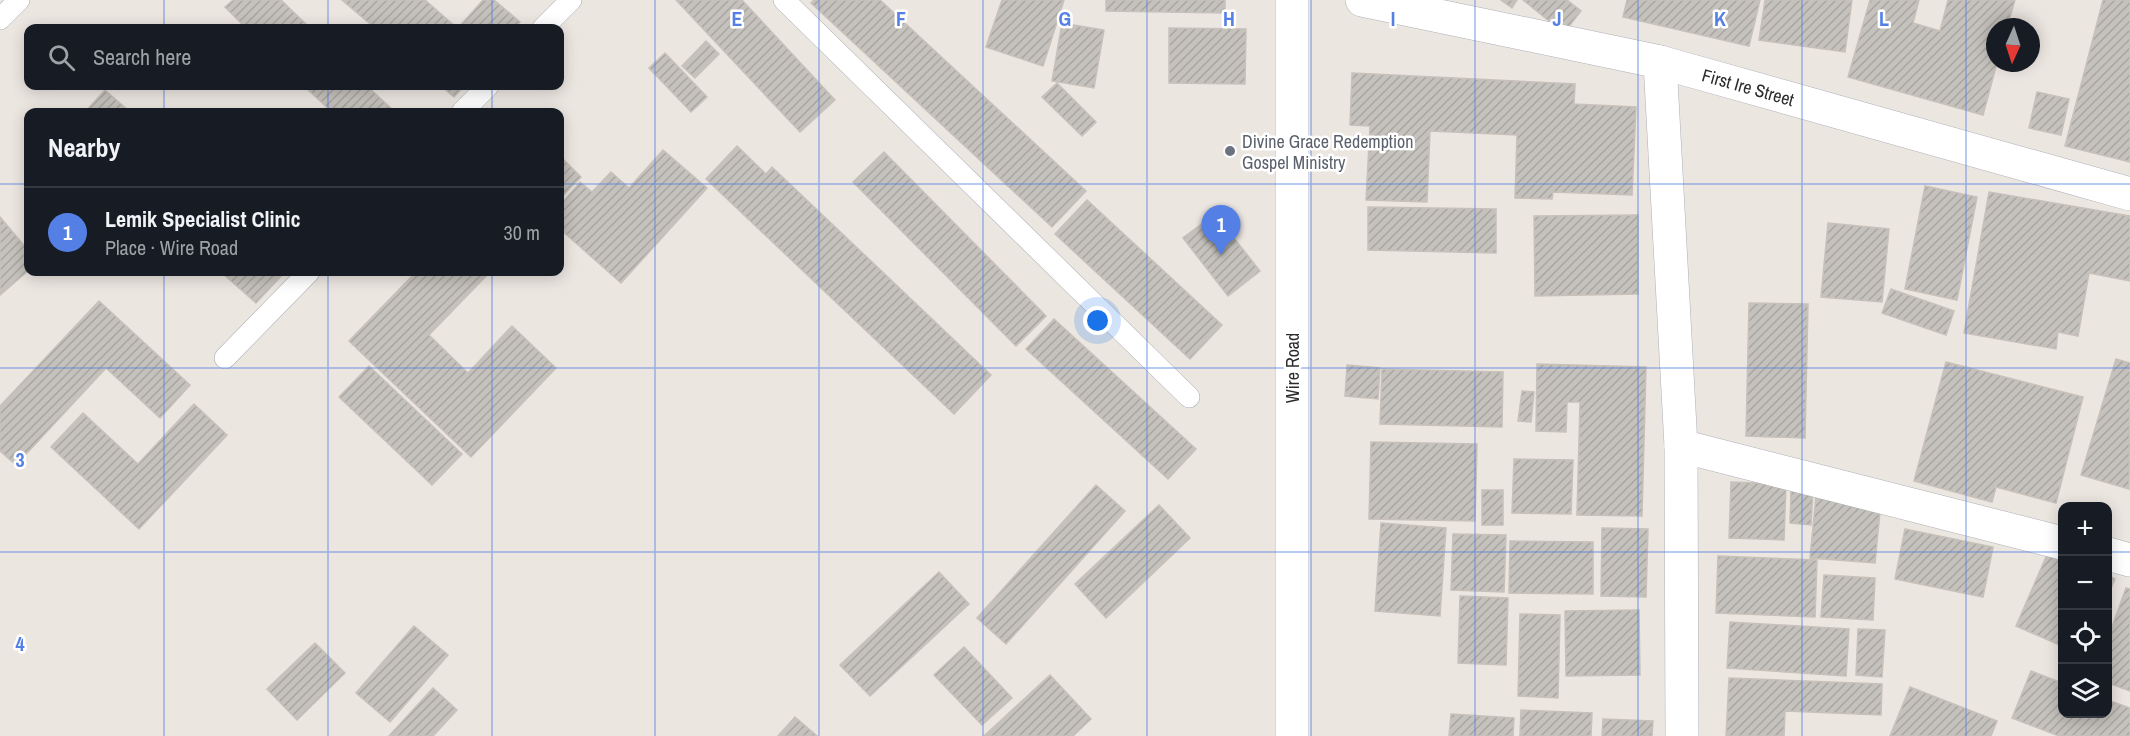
<!DOCTYPE html>
<html lang="en">
<head>
<meta charset="utf-8">
<style>
	:root { --surface:#171b24; --page:#242831; --text:#f1f3f6; --muted:#9ea1a6; --line:#363941; --accent:#5480e6 }
	body { margin:0; font-family:"Archivo Narrow",sans-serif; background:var(--page); color:var(--text) }
	.controls { position:absolute; right:18px; bottom:18px; display:grid; overflow:hidden; border-radius:12px; box-shadow:0 3px 15px #0003 }
	.controls button { width:54px; height:54px; display:grid; place-items:center; padding:0; border:0; border-bottom:2px solid var(--line); background:var(--surface); color:var(--text); font:30px sans-serif }
	.compass { position:absolute; left:1986px; top:18px; width:54px; height:54px; border-radius:50%; background:var(--surface); box-shadow:0 3px 15px #0003; rotate:183deg }
	.you { position:absolute; left:1098px; top:321px; width:21px; height:21px; margin:-15px; border:4px solid #fff; border-radius:50%; background:#1a73e8; box-shadow:0 0 0 9px #1a73e833 }
	.badge { display:grid; place-items:center; width:39px; height:39px; border-radius:50%; background:var(--accent); color:#fff; font-size:20px; font-weight:700 }
	.pin { position:absolute; translate:-50% -50px; filter:drop-shadow(0 2px 3px #0008) }
	.pin::after { content:''; position:absolute; top:32px; width:21px; height:18px; background:inherit; clip-path:polygon(0 0,100% 0,50% 100%) }
	.list { margin:0; padding:0; list-style:none }
	h2 { display:flex; justify-content:space-between; align-items:center; height:78px; margin:0; padding:0 24px; font-size:26px }
	h2 small { font-size:20px; font-weight:400; color:var(--muted) }
	.list li { display:grid; grid-template-columns:39px 1fr auto; gap:18px; align-items:center; box-sizing:border-box; height:90px; padding:0 24px; border-top:2px solid var(--line) }
	.list b { display:block; font-size:22px; white-space:nowrap }
	.list p { margin:0; font-size:20px; white-space:nowrap; color:var(--muted) }
	.list em { font-size:20px; font-style:normal; color:var(--muted) }
	.icon { flex:none; width:33px; height:33px; fill:none; stroke:currentColor; stroke-width:2; stroke-linecap:round; stroke-linejoin:round }
	.map { position:relative; flex:none; width:2130px; height:736px; overflow:hidden }
	.search { position:absolute; background:var(--surface); box-shadow:0 3px 15px #0003; left:24px; top:24px; width:540px; height:66px; display:flex; align-items:center; gap:15px; box-sizing:border-box; padding:0 21px; border-radius:12px; color:var(--muted); font-size:22px }
	.panel { position:absolute; background:var(--surface); box-shadow:0 3px 15px #0003; left:24px; top:108px; width:540px; height:168px; border-radius:12px }
	.map>svg:first-child { display:block }
	.building { fill:url(#building-hatch); stroke:#c8c1ba; stroke-width:1.5 }
	.lines { fill:none; stroke-linecap:round; stroke-linejoin:round }
	.service-casing { stroke:#adb0b7; stroke-width:22 }
	.minor-casing { stroke:#adb0b7; stroke-width:34 }
	.service { stroke:#fff; stroke-width:21 }
	.minor { stroke:#fff; stroke-width:33 }
	.grid { fill:none; stroke:#5480e6; stroke-width:1.5; stroke-opacity:0.55 }
	.worship-dot { fill:#6b7280; stroke:#fff; stroke-width:2 }
	.labels { text-anchor:middle; dominant-baseline:central; stroke-width:5; stroke-linejoin:round; paint-order:stroke }
	.street-label { font-size:18px; fill:#2c2c2c; stroke:#fff }
	.worship-label { font-size:18px; fill:#5b616d; stroke:#fff; text-anchor:start }
	.grid-label { font-size:20px; text-anchor:middle; font-weight:bold; fill:#5480e6; stroke:#fff; stroke-width:5; stroke-linejoin:round; paint-order:stroke }
</style>
</head>
<body>
<div class="map">
<svg width="2130" height="736" viewBox="0 0 2130 736">
	<defs>
		<pattern id="building-hatch" width="6" height="6" patternUnits="userSpaceOnUse" patternTransform="scale(1.5)"><rect width="6" height="6" fill="#c5c1bc"/><path d="M-1 1l2-2M0 6l6-6M5 7l2-2" fill="none" stroke="#a9a6a2"/></pattern>
	</defs>
	<rect width="100%" height="100%" fill="#ece6e1"/>
	<!-- building -->
	<g class="building">
		<path d="M233,0H281L310,28H246L225,7Z"/>
		<path d="M342,0H425L457,28H375Z"/>
		<path d="M483,0H494L520,22L514,28H458Z"/>
		<path d="M676,0H742L835,100L800,132Z"/>
		<path d="M814,0H880L1086,191L1052,227L811,3Z"/>
		<path d="M1002,0H1064L1043,66L986,47Z"/>
		<path d="M1106,0H1225V13L1106,11Z"/>
		<path d="M1501,0H1517L1512,8Z"/>
		<path d="M1523,0H1567L1581,11L1564,33Z"/>
		<path d="M1627,0H1760L1749,46L1623,17Z"/>
		<path d="M1765,0H1852L1845,52L1759,40Z"/>
		<path d="M1870,0H1919L1913,23L1940,31L1948,0H2015L2007,27H1995V63H1997L1983,115L1848,77Z"/>
		<path d="M2103,0H2130V162L2065,146Z"/>
		<path d="M1062,23L1104,30L1094,88L1052,81Z"/>
		<path d="M1169,28L1246,29L1245,84L1169,83Z"/>
		<path d="M706,41L719,54L695,78L682,66Z"/>
		<path d="M665,53L707,97L691,112L649,68Z"/>
		<path d="M1352,73L1575,84L1574,104L1636,107L1632,195L1553,192L1552,199L1515,198L1517,135L1430,131L1427,202L1366,200L1370,126L1350,125Z"/>
		<path d="M1057,83L1096,122L1082,136L1042,97Z"/>
		<path d="M304,86H367L395,112H332Z"/>
		<path d="M441,86H464L454,97Z"/>
		<path d="M105,90L130,112H85Z"/>
		<path d="M2037,92L2069,99L2061,135L2029,128Z"/>
		<path d="M737,146L766,174L772,167L991,375L954,414L706,179Z"/>
		<path d="M663,150L707,188L621,283L560,229V205L580,182L592,192L611,172L629,188Z"/>
		<path d="M884,152L1046,316L1016,346L853,182Z"/>
		<path d="M560,156L581,177L560,199Z"/>
		<path d="M1925,186L1977,197L1957,300L1905,289Z"/>
		<path d="M1989,192L2130,216V281L2089,273L2078,336L2058,332L2056,349L1964,333Z"/>
		<path d="M1087,200L1222,325L1190,359L1055,234Z"/>
		<path d="M1368,207L1496,209V253L1368,250Z"/>
		<path d="M1215,214L1260,271L1228,296L1183,238Z"/>
		<path d="M1638,215V294L1535,296L1534,216Z"/>
		<path d="M0,217L28,250V271L0,295Z"/>
		<path d="M1828,223L1889,229L1882,302L1821,297Z"/>
		<path d="M221,272H285L256,303Z"/>
		<path d="M416,272H490L429,335L468,373L512,326L556,368L471,457L349,341Z"/>
		<path d="M1891,289L1954,311L1946,335L1882,313Z"/>
		<path d="M99,301L190,385L160,418L106,368L16,465L0,451V406Z"/>
		<path d="M1749,303L1808,304L1805,438L1746,436Z"/>
		<path d="M1054,319L1196,449L1168,479L1026,349Z"/>
		<path d="M2116,359L2130,363L2129,489L2081,475Z"/>
		<path d="M1946,362L2083,397L2056,503L1996,487L1992,502L1914,481Z"/>
		<path d="M1537,364L1646,367L1642,516L1577,515L1580,402H1567L1566,432L1536,431Z"/>
		<path d="M1347,365L1380,368L1378,399L1345,396Z"/>
		<path d="M369,366L462,454L432,485L339,397Z"/>
		<path d="M1382,369L1503,372L1502,427L1380,424Z"/>
		<path d="M1522,391L1534,392L1531,422L1518,421Z"/>
		<path d="M194,404L227,435L139,529L51,447L83,413L138,464Z"/>
		<path d="M1371,442L1477,444L1475,521L1369,519Z"/>
		<path d="M1514,459L1573,460L1571,514L1512,513Z"/>
		<path d="M1731,482L1786,484L1784,540L1729,538Z"/>
		<path d="M1096,485L1125,511L1006,644L977,618Z"/>
		<rect x="1482" y="490" width="21" height="35"/>
		<path d="M1791,490L1813,491L1811,525L1790,523Z"/>
		<path d="M1816,496L1881,502L1875,563L1810,558Z"/>
		<path d="M1159,505L1190,538L1106,618L1075,584Z"/>
		<path d="M1381,523L1446,528L1440,616L1375,611Z"/>
		<path d="M1602,528L1648,529L1646,597L1601,596Z"/>
		<path d="M1905,529L1993,547L1983,597L1895,579Z"/>
		<path d="M1453,534L1506,535L1504,592L1451,590Z"/>
		<path d="M1510,541L1593,542V594L1509,593Z"/>
		<path d="M2049,550L2062,556V646L2016,626Z"/>
		<path d="M1718,556L1817,560L1815,617L1716,613Z"/>
		<path d="M939,572L969,604L870,696L840,665Z"/>
		<path d="M1824,575L1875,578L1873,620L1821,617Z"/>
		<path d="M2108,575L2115,579L2108,595Z"/>
		<path d="M2126,588L2130,589V691L2108,683V638Z"/>
		<path d="M1460,596L1508,598L1506,665L1458,663Z"/>
		<path d="M1639,610L1640,675L1566,676L1565,611Z"/>
		<path d="M1520,614L1560,615L1558,698L1518,696Z"/>
		<path d="M1730,622L1849,629L1846,676L1727,668Z"/>
		<path d="M414,626L448,655L390,722L356,693Z"/>
		<path d="M1858,629L1885,630L1882,677L1856,675Z"/>
		<path d="M315,643L345,673L297,720L267,689Z"/>
		<path d="M964,647L1012,698L982,725L934,675Z"/>
		<path d="M2031,671L2062,683V714H2108V700L2130,708V736H2059L2012,718Z"/>
		<path d="M1050,675L1091,719L1073,736H984Z"/>
		<path d="M1729,678L1882,684L1881,715L1785,711L1784,736H1726Z"/>
		<path d="M1910,687L1997,721L1991,736H1890Z"/>
		<path d="M433,688L457,710L433,736H389Z"/>
		<path d="M1521,710L1592,713L1591,736H1520Z"/>
		<path d="M1451,714L1514,718L1513,736H1449Z"/>
		<path d="M795,717L817,736H778Z"/>
		<path d="M1603,719L1653,721L1652,736H1602Z"/>
	</g>
	<g class="lines">
		<!-- service casing -->
		<g class="service-casing">
			<g id="service">
				<path d="M784,0L1189,397"/>
				<path d="M0,19L19,0"/>
				<path d="M543,28L571,0"/>
				<path d="M462,112L488,86"/>
				<path d="M225,358L309,272"/>
			</g>
		</g>
		<!-- minor casing -->
		<g class="minor-casing">
			<g id="minor">
				<path id="s1" d="M1362,0L1660,62L2130,194"/>
				<path d="M1660,62L1681,446L1682,736"/>
				<path d="M1681,446L2062,543"/>
				<path d="M2108,554L2130,560"/>
				<path d="M1292,736V0"/>
			</g>
		</g>
		<!-- service -->
		<use href="#service" class="service"/>
		<!-- minor -->
		<use href="#minor" class="minor"/>
	</g>
	<!-- grid -->
	<path class="grid" d="M164,0V28M328,0V28M492,0V28M655,0V736M819,0V736M983,0V736M1147,0V736M1311,0V736M1475,0V736M1638,0V736M1802,0V736M1966,0V736M164,86V112M328,86V112M492,86V112M0,184H28M560,184H2130M164,272V736M328,272V736M492,272V736M0,368H2130M0,552H2062M2108,552H2130"/>
	<!-- markers -->
	<circle class="worship-dot" cx="1230" cy="151" r="6"/>
	<g class="labels">
		<!-- street labels -->
		<g class="street-label">
			<text stroke="none"><textPath href="#s1" startOffset="396">First Ire Street</textPath></text>
			<text transform="translate(1292 368) rotate(-90)">Wire Road</text>
		</g>
		<!-- worship labels -->
		<g class="worship-label">
			<text x="1242" y="141">Divine Grace Redemption<tspan x="1242" dy="21">Gospel Ministry</tspan></text>
		</g>
	</g>
	<g class="grid-label">
		<text x="737" y="26">E</text>
		<text x="901" y="26">F</text>
		<text x="1065" y="26">G</text>
		<text x="1229" y="26">H</text>
		<text x="1393" y="26">I</text>
		<text x="1557" y="26">J</text>
		<text x="1720" y="26">K</text>
		<text x="1884" y="26">L</text>
		<text x="20" y="467">3</text>
		<text x="20" y="651">4</text>
	</g>
</svg>
<div class="controls">
<button>+</button>
<button>−</button>
<button><svg class="icon" aria-label="locate" viewBox="0 0 24 24"><circle cx="12" cy="12" r="6"/><path d="M12 2v4M12 18v4M2 12h4M18 12h4"/></svg></button>
<button><svg class="icon" aria-label="layers" viewBox="0 0 24 24"><path d="M12 4l9 5-9 5-9-5zM3 14l9 5 9-5"/></svg></button>
</div>
<svg class="compass" viewBox="-18 -18 36 36"><path d="M0-13l5 13h-10z" fill="#e53935"/><path d="M0 13l5-13h-10z" fill="#9ea1a6"/></svg>
<div class="you"></div>
<div class="pin badge" style="left:1221px;top:255px">1</div>
<div class="search"><svg class="icon" aria-label="search" viewBox="0 0 24 24"><circle cx="10" cy="10" r="6"/><path d="M15 15l6 6"/></svg>Search here</div>
<section class="panel">
<h2>Nearby<small></small></h2>
<ul class="list">
<li><span class="badge">1</span><div><b>Lemik Specialist Clinic</b><p>Place · Wire Road</p></div><em>30 m</em></li>
</ul>
</section>
</div>
</body>
</html>
